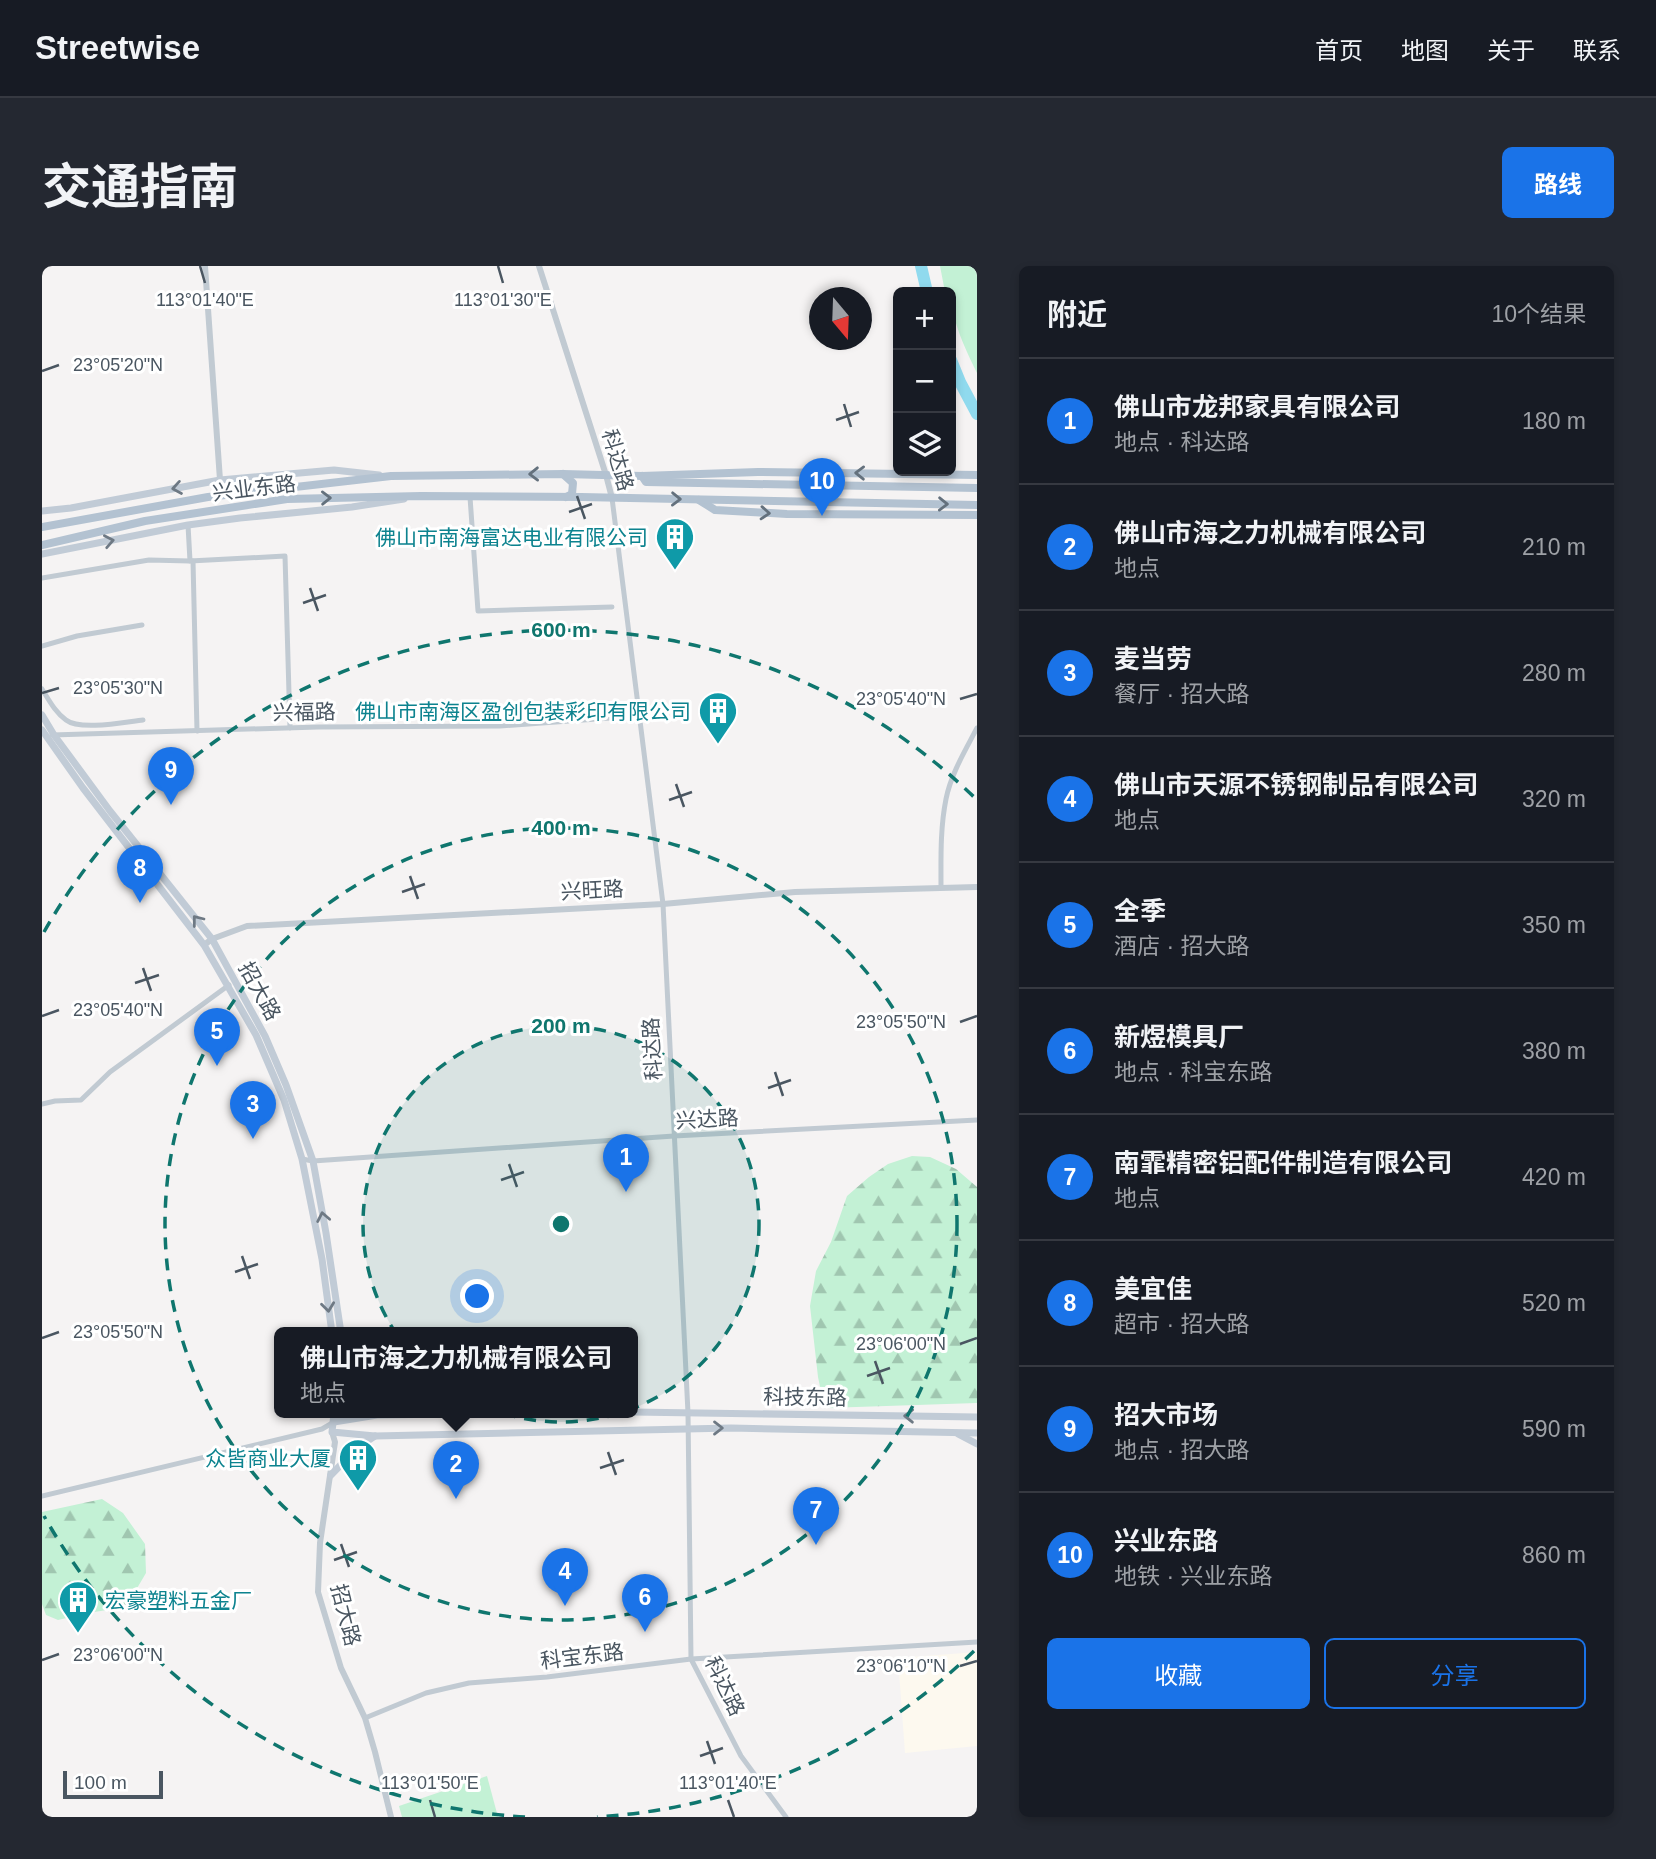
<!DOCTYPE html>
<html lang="zh">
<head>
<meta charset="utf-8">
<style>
	:root { --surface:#171b24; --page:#242831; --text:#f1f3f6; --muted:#9ea1a6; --line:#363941; --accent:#1a73e8 }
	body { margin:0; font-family:Helvetica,"Noto Sans SC",sans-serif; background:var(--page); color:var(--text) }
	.controls { position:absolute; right:21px; top:21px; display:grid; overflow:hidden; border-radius:10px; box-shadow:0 4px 10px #0003 }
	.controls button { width:63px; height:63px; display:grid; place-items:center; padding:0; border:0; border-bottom:2px solid var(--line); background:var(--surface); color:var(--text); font:35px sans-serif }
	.compass { position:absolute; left:767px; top:21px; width:63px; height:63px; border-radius:50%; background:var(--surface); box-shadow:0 4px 10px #0003; rotate:161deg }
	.scale { position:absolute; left:21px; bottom:18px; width:100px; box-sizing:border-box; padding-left:7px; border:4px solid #4a5661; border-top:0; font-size:19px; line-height:24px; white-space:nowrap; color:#4a5661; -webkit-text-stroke:5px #fff; paint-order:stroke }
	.you { position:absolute; left:436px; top:1031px; width:24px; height:24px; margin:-18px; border:5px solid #fff; border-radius:50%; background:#1a73e8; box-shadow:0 0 0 10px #1a73e833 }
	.badge { display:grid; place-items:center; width:46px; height:46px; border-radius:50%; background:var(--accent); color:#fff; font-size:23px; font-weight:700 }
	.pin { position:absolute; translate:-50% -58px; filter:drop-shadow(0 2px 4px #0008) }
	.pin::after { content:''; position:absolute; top:37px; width:24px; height:21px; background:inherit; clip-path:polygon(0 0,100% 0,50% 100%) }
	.popup { position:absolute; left:232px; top:1061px; width:364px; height:91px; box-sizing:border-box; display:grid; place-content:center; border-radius:10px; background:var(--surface); filter:drop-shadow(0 2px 5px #0005); font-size:23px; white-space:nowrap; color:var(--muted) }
	.popup b { font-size:26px; color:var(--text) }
	.popup::after { content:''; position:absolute; left:50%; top:100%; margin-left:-14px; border:14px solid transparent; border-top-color:var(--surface) }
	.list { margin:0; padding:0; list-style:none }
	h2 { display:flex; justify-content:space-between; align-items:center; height:91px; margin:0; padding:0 28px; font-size:30px }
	h2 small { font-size:23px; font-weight:400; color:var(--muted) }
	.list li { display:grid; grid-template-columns:46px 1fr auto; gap:21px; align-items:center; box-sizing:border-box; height:126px; padding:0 28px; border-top:2px solid var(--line) }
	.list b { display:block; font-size:26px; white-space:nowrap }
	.list p { margin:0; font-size:23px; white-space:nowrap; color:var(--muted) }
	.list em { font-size:23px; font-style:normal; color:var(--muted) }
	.actions { display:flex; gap:14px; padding:21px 28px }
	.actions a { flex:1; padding:16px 0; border:2px solid var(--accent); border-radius:10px; text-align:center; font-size:24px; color:var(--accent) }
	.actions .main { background:var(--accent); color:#fff }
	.icon { flex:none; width:38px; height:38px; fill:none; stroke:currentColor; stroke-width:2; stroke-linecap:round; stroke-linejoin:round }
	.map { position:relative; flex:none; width:935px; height:1551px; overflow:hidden; border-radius:10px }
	header { display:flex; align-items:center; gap:42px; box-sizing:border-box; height:98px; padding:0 35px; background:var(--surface); border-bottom:2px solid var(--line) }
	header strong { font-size:33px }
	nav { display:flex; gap:38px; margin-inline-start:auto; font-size:24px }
	.intro { display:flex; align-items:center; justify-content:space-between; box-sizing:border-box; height:168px; padding:0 42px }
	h1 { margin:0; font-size:49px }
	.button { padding:18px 32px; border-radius:10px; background:var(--accent); color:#fff; font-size:24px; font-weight:700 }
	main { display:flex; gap:42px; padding:0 42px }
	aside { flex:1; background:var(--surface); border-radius:10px; box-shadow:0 4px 10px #0003 }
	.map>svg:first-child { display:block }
	.commercial { fill:#fdf9ef }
	.green { fill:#c3f1d5 }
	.forest { fill:url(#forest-firs) }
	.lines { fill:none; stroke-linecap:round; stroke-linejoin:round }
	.river { stroke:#90daee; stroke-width:12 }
	.minor { stroke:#c1cad2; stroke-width:5 }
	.tertiary { stroke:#c1cad2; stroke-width:6 }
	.secondary { stroke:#c1cbd6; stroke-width:7 }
	.primary { stroke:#b3c2d1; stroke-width:8 }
	.oneway { stroke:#64717d }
	.oneway2 { stroke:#6e7984 }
	.ticks { fill:none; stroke:#4a5661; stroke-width:2.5 }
	.ring { fill:none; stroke:#0f766e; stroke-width:3.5; stroke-dasharray:12 9 }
	.labels { text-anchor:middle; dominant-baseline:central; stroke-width:6; stroke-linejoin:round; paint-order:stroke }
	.street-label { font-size:21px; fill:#4a5661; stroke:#fff }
	.culture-label { font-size:21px; fill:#0d838f; stroke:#fff; text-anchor:end }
	.ticks-label { font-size:18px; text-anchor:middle; fill:#4a5661; stroke:#fff; stroke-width:6; stroke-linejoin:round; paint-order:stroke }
	.centre { fill:#0f766e; stroke:#fff; stroke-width:3.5 }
	.ring-label { font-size:21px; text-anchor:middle; font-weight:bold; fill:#0f766e; stroke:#fff; stroke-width:6; stroke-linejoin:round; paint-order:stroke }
</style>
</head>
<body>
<header>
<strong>Streetwise</strong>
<nav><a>首页</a><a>地图</a><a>关于</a><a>联系</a></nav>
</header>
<div class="intro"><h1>交通指南</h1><a class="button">路线</a></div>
<main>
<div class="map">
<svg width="935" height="1551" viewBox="0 0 935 1551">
	<defs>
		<pattern id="forest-firs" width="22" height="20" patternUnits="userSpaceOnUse" patternTransform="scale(1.75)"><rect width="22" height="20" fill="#c3f1d5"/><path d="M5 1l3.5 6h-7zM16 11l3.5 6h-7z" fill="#a0c6b0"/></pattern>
	</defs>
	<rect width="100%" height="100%" fill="#f5f3f3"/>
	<!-- commercial -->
	<path class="commercial" d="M935,1386V1480L863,1487L856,1392Z"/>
	<!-- green -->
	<g class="green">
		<path d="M898,0H935V107C923,82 909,54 909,26H903Z"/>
		<path d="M445,1510L456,1551H360L357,1540Z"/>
	</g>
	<!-- forest -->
	<g class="forest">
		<path d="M870,890L888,891L914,903L935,921V1137L784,1142L781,1135L776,1111L768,1040L774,1005L789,976L805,930L827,911L846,898Z"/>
		<path d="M60,1233L81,1247L103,1278L104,1307L84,1341L46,1347L16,1354L4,1349L0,1338V1246Z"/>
	</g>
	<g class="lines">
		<!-- river -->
		<g class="river">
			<path d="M879,0L885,26"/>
			<path d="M909,94L918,116L935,148"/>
		</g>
		<!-- minor -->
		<g class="minor">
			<path d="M428,231L436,345L570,341"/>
			<path d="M570,232L621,638L646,1147L649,1393L699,1490L744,1551"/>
			<path d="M146,259L148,295L243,290L248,462"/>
			<path d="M151,295L155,465"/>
			<path d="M0,312L107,294L148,295"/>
			<path d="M0,380L35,370L100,359"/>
			<path d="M0,423C7,434 13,446 24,454C38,465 83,456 101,454"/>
			<path d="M10,469L276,461L458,460L596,450"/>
			<path d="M899,622C899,593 898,563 904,533C909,508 923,485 935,462"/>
			<path d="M0,838L13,835L39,834L68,806L187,719"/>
			<path d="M260,893L271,895L632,870L935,854"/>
			<path d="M0,1230L280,1163L292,1156"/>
			<path d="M323,1452L384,1427L427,1417L505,1411L649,1393L935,1376"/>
		</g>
		<!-- tertiary -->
		<g class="tertiary">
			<path d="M163,0L178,214"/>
			<path d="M497,0L564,209L570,232"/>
			<path d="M162,679L170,673L205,660L621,638L753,626L935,621"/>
			<path d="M290,1166L293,1176L278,1277L276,1326L299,1402L323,1452L333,1486L349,1551"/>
		</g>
		<!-- secondary -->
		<g class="secondary">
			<path d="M0,245L29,242L178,214L292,204L337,209"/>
			<path d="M0,288L146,259L198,252L310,241L362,233"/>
			<path d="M0,449L12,469L68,545L170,673L223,770L244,819L271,895L284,967L299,1067"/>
			<path d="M0,464L41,522L162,679L214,769L242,834L260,893L280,993L290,1067"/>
			<path d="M591,1146L935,1151"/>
			<path d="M292,1147L290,1166L333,1170L689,1162L935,1167"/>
			<path d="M292,1156L335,1149L486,1147"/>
			<path d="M916,1168L935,1178"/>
			<path d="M289,1209L316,1181L333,1170"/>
		</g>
		<!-- primary -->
		<g class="primary">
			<path d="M521,208L531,217L530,228L524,231"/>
			<path d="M600,210L604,216L935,222"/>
			<path d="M657,234L673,244L745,248L935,249"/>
			<path d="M0,261L166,231L349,210L521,208L600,210L716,206L935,209"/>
			<path d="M0,279L103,255L245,233L379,230L539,231L935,239"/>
		</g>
	</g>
	<!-- one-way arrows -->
	<defs><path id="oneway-chevron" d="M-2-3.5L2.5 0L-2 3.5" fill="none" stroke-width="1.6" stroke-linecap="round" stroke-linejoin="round" transform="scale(1.75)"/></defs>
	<g class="oneway">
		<use href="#oneway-chevron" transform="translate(818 207) rotate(-179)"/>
		<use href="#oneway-chevron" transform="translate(492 208) rotate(179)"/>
		<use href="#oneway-chevron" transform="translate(284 232) rotate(-1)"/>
		<use href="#oneway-chevron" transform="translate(634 233) rotate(1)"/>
		<use href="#oneway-chevron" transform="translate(901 238) rotate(1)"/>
		<use href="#oneway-chevron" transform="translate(723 247) rotate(4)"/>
	</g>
	<g class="oneway2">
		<use href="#oneway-chevron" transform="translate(135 222) rotate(170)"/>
		<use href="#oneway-chevron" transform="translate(67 275) rotate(-11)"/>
		<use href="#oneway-chevron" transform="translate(155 654) rotate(-128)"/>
		<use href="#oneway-chevron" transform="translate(281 951) rotate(-101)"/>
		<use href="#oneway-chevron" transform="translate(286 1041) rotate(83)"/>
		<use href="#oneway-chevron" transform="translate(867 1150) rotate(-179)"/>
		<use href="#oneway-chevron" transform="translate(676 1162)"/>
	</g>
	<!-- ticks -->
	<path class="ticks" d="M158,0L163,17M456,0L461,17M0,105L17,99M802,138L809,161M794,154L817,146M535,230L543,253M527,246L550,238M268,322L276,345M261,337L284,329M0,427L17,422M918,433L935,428M634,518L642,541M627,534L650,526M368,610L376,633M360,626L383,618M101,702L109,725M93,717L117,709M0,750L17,744M918,756L935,750M733,806L741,830M726,822L749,814M467,898L475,921M459,914L482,906M200,990L208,1013M193,1006L216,998M0,1072L17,1066M918,1078L935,1072M833,1095L841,1118M825,1110L848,1102M566,1186L574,1209M558,1202L582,1194M299,1278L307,1301M292,1294L315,1286M0,1394L17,1388M918,1400L935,1395M665,1475L673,1498M658,1490L681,1482M388,1534L393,1551M686,1534L692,1551"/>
	<!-- distance rings -->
	<circle cx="519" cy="958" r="198" fill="#0f766e" fill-opacity=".12"/>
	<g class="ring">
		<circle cx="519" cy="958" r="198"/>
		<circle cx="519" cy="958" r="396"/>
		<path d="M932 1385A594 594 0 0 1 555 1551M483 1551A594 594 0 0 1 2 1250M2 666A594 594 0 0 1 932 531"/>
	</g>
	<!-- icons -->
	<defs>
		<g id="building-pin" transform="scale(2.0125)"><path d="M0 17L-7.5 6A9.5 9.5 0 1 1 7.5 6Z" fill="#0f9aa8" stroke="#fff"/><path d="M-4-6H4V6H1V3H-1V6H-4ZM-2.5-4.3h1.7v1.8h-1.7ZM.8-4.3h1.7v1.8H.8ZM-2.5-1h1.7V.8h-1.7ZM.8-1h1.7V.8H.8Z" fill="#fff"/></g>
	</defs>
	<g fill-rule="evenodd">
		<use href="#building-pin" x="633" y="271"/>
		<use href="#building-pin" x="676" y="445"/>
		<use href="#building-pin" x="316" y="1192"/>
		<use href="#building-pin" x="36" y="1334"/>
	</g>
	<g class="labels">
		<!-- street labels -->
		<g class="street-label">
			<text transform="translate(576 194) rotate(74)">科达路</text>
			<text transform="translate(212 222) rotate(-7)">兴业东路</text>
			<text transform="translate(262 446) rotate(-1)">兴福路</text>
			<text transform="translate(550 624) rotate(-3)">兴旺路</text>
			<text transform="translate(218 725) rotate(61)">招大路</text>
			<text transform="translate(610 783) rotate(-93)">科达路</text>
			<text transform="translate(665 853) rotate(-3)">兴达路</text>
			<text transform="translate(763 1131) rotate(1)">科技东路</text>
			<text transform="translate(304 1349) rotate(76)">招大路</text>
			<text transform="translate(540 1390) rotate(-7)">科宝东路</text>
			<text transform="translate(683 1420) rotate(64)">科达路</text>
		</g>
		<!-- culture labels -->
		<g class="culture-label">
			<text x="606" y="271">佛山市南海富达电业有限公司</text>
			<text x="649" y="445">佛山市南海区盈创包装彩印有限公司</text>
			<text x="289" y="1192">众皆商业大厦</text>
			<text x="63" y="1334" text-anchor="start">宏豪塑料五金厂</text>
		</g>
	</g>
	<g class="ticks-label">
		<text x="163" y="40">113°01'40"E</text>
		<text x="461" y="40">113°01'30"E</text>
		<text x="76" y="105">23°05'20"N</text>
		<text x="76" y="428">23°05'30"N</text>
		<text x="859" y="439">23°05'40"N</text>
		<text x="76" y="750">23°05'40"N</text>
		<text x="859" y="762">23°05'50"N</text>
		<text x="76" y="1072">23°05'50"N</text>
		<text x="859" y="1084">23°06'00"N</text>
		<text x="76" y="1395">23°06'00"N</text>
		<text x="859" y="1406">23°06'10"N</text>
		<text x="388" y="1523">113°01'50"E</text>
		<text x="686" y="1523">113°01'40"E</text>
	</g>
	<circle cx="519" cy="958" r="10" class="centre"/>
	<g class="ring-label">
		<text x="519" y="371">600 m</text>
		<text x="519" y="569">400 m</text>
		<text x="519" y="767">200 m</text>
	</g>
</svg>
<div class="controls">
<button>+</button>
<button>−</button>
<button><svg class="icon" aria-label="layers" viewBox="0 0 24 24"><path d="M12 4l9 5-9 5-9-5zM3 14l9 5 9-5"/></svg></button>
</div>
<svg class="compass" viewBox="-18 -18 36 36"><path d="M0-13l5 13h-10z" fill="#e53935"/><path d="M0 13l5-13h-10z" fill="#9ea1a6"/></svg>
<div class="scale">100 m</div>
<div class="you"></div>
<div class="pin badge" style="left:584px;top:926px">1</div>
<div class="pin badge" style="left:414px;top:1233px">2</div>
<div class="popup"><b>佛山市海之力机械有限公司</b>地点</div>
<div class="pin badge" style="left:211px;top:873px">3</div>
<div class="pin badge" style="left:523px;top:1340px">4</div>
<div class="pin badge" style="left:175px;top:800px">5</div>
<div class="pin badge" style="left:603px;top:1366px">6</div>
<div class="pin badge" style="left:774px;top:1279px">7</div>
<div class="pin badge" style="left:98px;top:637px">8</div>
<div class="pin badge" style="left:129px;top:539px">9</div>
<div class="pin badge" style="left:780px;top:250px">10</div>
</div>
<aside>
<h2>附近<small>10个结果</small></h2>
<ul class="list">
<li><span class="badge">1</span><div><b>佛山市龙邦家具有限公司</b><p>地点 · 科达路</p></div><em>180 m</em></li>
<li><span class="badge">2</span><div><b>佛山市海之力机械有限公司</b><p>地点</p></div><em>210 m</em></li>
<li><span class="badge">3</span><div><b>麦当劳</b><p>餐厅 · 招大路</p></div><em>280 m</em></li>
<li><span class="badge">4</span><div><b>佛山市天源不锈钢制品有限公司</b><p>地点</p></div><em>320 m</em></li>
<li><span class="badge">5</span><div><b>全季</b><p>酒店 · 招大路</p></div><em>350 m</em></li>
<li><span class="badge">6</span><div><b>新煜模具厂</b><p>地点 · 科宝东路</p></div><em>380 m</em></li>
<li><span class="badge">7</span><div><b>南霏精密铝配件制造有限公司</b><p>地点</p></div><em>420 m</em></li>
<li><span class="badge">8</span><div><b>美宜佳</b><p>超市 · 招大路</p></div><em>520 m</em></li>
<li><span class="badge">9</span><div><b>招大市场</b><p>地点 · 招大路</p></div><em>590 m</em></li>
<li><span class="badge">10</span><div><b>兴业东路</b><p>地铁 · 兴业东路</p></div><em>860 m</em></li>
</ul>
<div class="actions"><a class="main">收藏</a><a>分享</a></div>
</aside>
</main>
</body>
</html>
